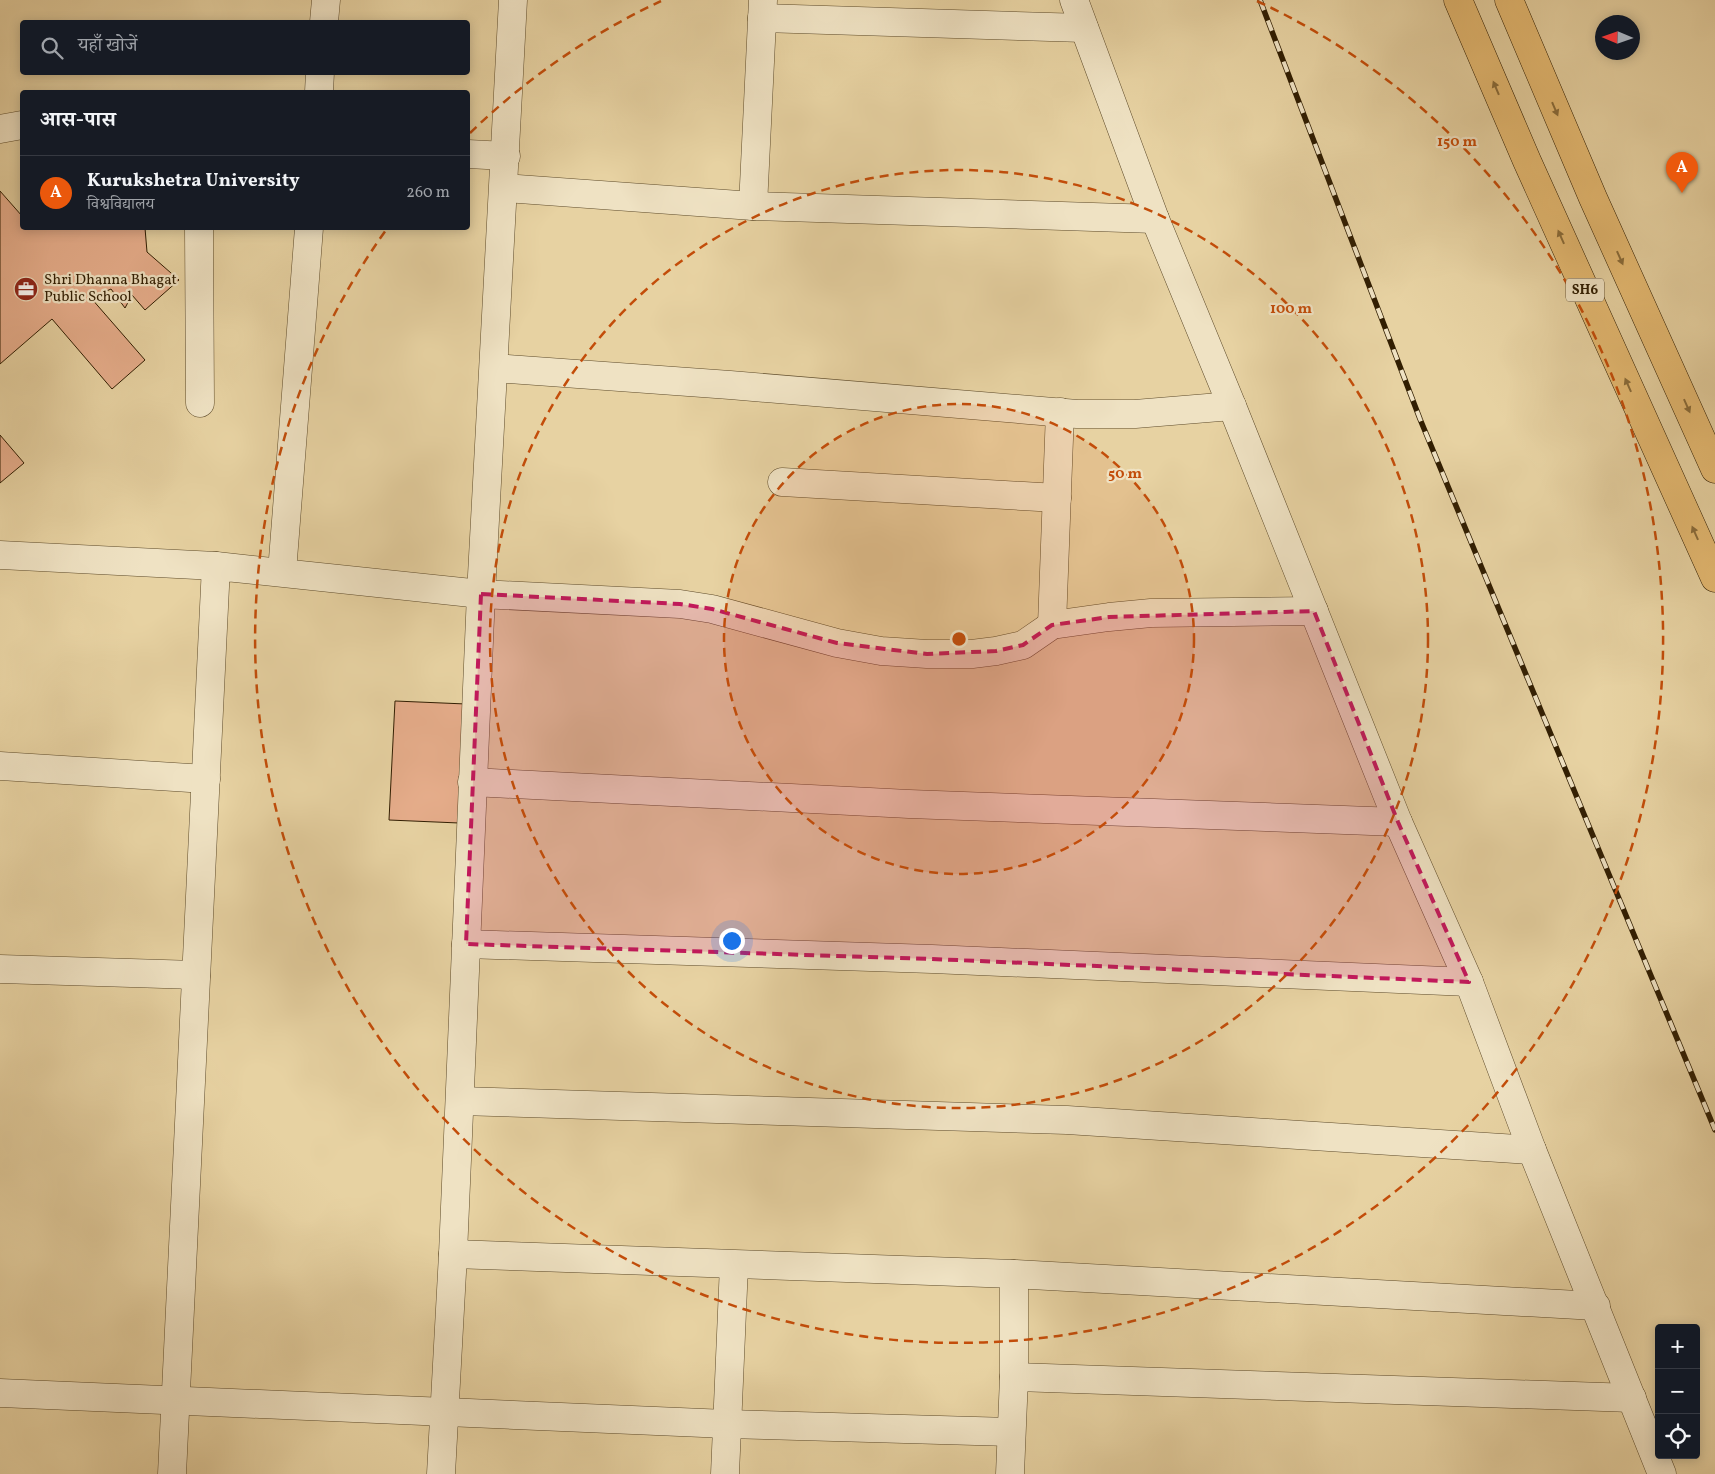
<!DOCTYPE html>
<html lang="hi">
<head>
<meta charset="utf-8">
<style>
	:root { --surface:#171b24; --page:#242831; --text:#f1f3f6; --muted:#9ea1a6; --line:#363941; --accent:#ea580c }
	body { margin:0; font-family:Vollkorn,"Noto Serif Devanagari",serif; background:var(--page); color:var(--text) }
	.controls { position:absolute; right:15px; bottom:15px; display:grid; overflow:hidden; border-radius:5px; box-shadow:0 2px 12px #0003 }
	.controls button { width:45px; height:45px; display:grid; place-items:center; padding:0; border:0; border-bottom:1px solid var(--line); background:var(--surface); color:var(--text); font:25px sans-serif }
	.compass { position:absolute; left:1595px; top:15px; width:45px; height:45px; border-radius:50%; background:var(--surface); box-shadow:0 2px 12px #0003; rotate:272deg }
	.you { position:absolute; left:731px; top:940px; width:18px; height:18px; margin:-12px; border:4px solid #fff; border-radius:50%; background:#1a73e8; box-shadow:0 0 0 8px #1a73e833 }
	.badge { display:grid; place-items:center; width:32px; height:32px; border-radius:50%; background:var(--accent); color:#fff; font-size:16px; font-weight:700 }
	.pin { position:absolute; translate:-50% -41px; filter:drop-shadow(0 1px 2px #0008) }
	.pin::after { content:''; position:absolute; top:26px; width:18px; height:15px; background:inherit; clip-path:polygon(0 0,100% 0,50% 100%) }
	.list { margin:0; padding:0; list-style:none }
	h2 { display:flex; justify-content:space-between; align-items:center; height:65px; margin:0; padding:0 20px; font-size:21px }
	h2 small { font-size:16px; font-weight:400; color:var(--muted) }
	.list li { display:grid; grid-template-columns:32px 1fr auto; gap:15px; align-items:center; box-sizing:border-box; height:75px; padding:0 20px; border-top:1px solid var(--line) }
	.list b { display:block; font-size:19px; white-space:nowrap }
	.list p { margin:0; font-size:16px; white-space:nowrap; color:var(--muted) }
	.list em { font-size:16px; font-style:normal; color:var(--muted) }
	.icon { flex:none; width:28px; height:28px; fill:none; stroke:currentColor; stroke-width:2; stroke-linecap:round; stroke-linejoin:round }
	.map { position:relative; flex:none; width:1715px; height:1474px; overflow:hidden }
	.search { position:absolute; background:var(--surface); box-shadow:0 2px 12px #0003; left:20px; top:20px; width:450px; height:55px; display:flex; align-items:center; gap:12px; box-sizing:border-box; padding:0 18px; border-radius:5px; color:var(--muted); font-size:19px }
	.panel { position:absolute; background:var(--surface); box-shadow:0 2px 12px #0003; left:20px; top:90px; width:450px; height:140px; border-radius:5px }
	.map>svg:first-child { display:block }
	.building { fill:#e6ad8b; stroke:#311e02 }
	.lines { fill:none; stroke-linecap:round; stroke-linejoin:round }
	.minor-casing { stroke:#5e4b2a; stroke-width:29 }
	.major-casing { stroke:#311e02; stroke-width:29 }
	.minor { stroke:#efe2c3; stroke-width:28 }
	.major { stroke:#e4b971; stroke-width:28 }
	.rail-casing { stroke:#311e02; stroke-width:5.5 }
	.rail { stroke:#efe2c3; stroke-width:4; stroke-dasharray:11; stroke-linecap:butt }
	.oneway { fill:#8a6c3a }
	.marked { fill:#c2185b; fill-opacity:0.2; stroke:#c2185b; stroke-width:4; stroke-dasharray:10 6; stroke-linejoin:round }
	.ring { fill:none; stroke:#c34d0a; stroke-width:2.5; stroke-dasharray:9 6 }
	.labels { text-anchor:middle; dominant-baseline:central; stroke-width:4.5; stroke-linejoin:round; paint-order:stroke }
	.shield { fill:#efe2c3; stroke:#6a593c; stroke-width:1 }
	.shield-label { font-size:14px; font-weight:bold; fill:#311e02 }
	.poi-label { font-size:15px; fill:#311e02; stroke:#efe2c3; text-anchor:start }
	.centre { fill:#c34d0a; stroke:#efe2c3; stroke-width:2.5 }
	.ring-label { font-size:15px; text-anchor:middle; font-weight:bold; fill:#c34d0a; stroke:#efe2c3; stroke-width:4.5; stroke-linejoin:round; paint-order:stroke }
</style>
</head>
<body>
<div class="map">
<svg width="1715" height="1474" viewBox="0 0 1715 1474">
	<rect width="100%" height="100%" fill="#e7d2a2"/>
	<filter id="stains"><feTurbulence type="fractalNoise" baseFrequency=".004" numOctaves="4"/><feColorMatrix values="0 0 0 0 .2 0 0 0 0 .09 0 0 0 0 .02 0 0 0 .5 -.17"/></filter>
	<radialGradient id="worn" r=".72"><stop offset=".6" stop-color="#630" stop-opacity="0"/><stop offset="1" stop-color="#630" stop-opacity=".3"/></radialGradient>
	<!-- building -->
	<g class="building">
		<path d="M0,191L22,216V228H32L33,229L35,228H145L147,252L179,280L145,310L132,295L125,308L111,289L91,298L145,360L112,389L52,319L0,364Z"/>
		<path d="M0,435L24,463L0,483Z"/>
		<path d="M395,701L466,704L459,823L389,820Z"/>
	</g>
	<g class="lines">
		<!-- minor casing -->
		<g class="minor-casing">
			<g id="minor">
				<path d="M1074,0L1155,219L1232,406L1398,822L1469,982L1532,1150L1662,1474"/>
				<path d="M762,18L1084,28"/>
				<path d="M324,22L326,0"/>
				<path d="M319,92L320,72"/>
				<path d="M0,129L22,125"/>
				<path d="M468,154L506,156"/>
				<path d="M504,188L753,206L1155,219"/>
				<path d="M753,206L763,0"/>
				<path d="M199,228L200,403"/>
				<path d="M494,368L730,385L1077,414H1135L1232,406"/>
				<path d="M782,482L1057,498"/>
				<path d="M0,555L216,566"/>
				<path d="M282,572L309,228"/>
				<path d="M1052,625L1060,412"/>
				<path d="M0,766L206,779"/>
				<path d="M472,782L909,804L1398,822"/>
				<path d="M466,944L932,959L1469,982"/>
				<path d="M0,969L196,975"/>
				<path d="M460,1101L1067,1120L1532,1150"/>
				<path d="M453,1254L1014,1274L1596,1306"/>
				<path d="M1014,1377L1632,1398"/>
				<path d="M0,1393L727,1424L1011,1432"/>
				<path d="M172,1474L216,566L481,594L680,604L712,609L837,643L881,651L927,654H972L996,651L1023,645L1052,625L1109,617L1151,613L1314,611"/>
				<path d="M441,1474L453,1254L481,594L513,0"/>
				<path d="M725,1474L734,1265"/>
				<path d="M1010,1474L1014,1377V1274"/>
			</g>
		</g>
		<!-- major casing -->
		<g class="major-casing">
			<g id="major">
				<path d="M1458,0L1527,161L1715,578"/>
				<path d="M1509,0L1593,198L1715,469"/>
			</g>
		</g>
		<!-- minor -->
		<use href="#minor" class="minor"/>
		<!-- major -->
		<use href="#major" class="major"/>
		<!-- rail casing -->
		<g class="rail-casing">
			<path id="rail" d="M1260,0L1420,419L1715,1130"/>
		</g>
		<!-- rail -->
		<use href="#rail" class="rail"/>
	</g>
	<!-- one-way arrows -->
	<defs><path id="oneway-solid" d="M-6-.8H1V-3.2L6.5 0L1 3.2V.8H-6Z" transform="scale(1.25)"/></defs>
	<g class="oneway">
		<use href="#oneway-solid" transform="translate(1496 88) rotate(-113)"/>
		<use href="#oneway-solid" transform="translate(1555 109) rotate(67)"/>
		<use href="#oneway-solid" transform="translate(1561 237) rotate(-114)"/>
		<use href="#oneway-solid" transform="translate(1620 258) rotate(66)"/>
		<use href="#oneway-solid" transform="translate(1628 385) rotate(-114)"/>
		<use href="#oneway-solid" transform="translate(1687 406) rotate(66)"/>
		<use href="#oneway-solid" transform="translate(1695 533) rotate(-114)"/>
	</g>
	<!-- marked area -->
	<path class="marked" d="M481,594L680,604L712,609L837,643L927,654L996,651L1023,645L1052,625L1109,617L1314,611L1398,822L1469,982L932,959L466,944Z"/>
	<!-- distance rings -->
	<circle cx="959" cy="639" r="235" fill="#c34d0a" fill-opacity=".12"/>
	<g class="ring">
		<circle cx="959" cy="639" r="235"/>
		<circle cx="959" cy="639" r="469"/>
		<path d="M470 133A704 704 0 0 1 661 1M1257 1A704 704 0 1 1 386 230"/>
	</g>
	<!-- icons -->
	<defs>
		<g id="office-disc" transform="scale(1.25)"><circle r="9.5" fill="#8f2418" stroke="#efe2c3"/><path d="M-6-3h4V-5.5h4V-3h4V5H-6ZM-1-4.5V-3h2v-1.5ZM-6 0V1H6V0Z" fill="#fff"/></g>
	</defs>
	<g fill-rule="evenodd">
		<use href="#office-disc" x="26" y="289"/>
	</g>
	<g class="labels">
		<!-- shield labels -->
		<rect class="shield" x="1566" y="278.5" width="38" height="23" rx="4"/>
		<g class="shield-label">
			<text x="1585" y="290">SH6</text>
		</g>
		<!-- poi labels -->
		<g class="poi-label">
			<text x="44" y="280">Shri Dhanna Bhagat<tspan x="44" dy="17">Public School</tspan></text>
		</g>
	</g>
	<circle cx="959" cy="639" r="8" class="centre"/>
	<g class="ring-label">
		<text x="1457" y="146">150 m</text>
		<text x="1291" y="313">100 m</text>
		<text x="1125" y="478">50 m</text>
	</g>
	<rect width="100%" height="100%" filter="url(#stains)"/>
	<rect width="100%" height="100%" fill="url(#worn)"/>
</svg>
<div class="controls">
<button>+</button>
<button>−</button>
<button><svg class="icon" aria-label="locate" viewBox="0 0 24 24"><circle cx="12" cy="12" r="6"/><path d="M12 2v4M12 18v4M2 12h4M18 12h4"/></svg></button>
</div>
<svg class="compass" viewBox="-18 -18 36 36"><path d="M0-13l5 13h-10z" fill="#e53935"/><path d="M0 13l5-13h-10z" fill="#9ea1a6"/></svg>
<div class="you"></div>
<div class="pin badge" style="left:1682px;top:193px">A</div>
<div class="search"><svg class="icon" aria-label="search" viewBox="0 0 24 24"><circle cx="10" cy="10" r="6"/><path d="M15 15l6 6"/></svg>यहाँ खोजें</div>
<section class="panel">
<h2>आस-पास<small></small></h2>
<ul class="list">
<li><span class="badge">A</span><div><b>Kurukshetra University</b><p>विश्वविद्यालय</p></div><em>260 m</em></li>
</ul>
</section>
</div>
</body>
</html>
